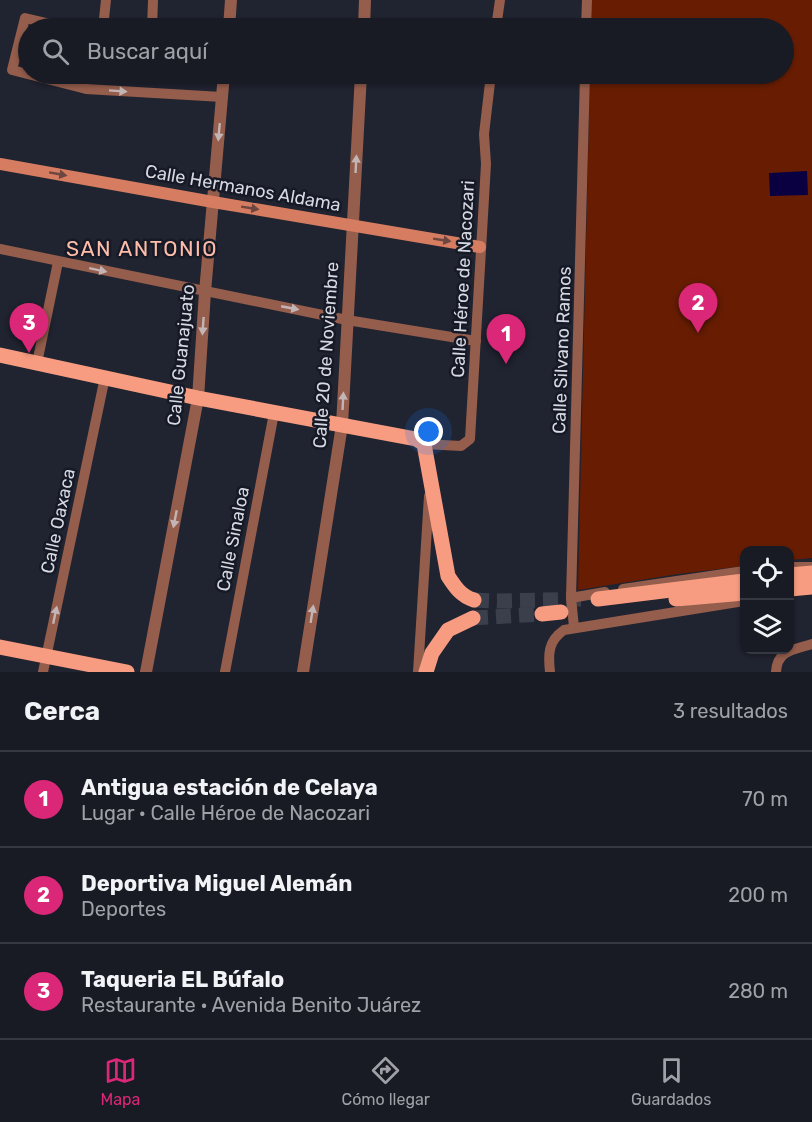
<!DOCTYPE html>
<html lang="es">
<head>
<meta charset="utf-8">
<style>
	:root { --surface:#181a24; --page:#21232c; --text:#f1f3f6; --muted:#9fa1a6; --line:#363841; --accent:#db2777 }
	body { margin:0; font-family:Rubik,sans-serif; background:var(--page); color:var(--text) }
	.controls { position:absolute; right:18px; bottom:18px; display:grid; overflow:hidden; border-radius:12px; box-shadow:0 2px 4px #0004 }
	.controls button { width:54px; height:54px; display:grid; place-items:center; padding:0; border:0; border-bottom:2px solid var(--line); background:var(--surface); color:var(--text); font:30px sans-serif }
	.you { position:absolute; left:429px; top:432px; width:21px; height:21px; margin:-15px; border:4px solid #fff; border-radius:50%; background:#1a73e8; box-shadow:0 0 0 9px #1a73e833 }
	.badge { display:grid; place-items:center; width:39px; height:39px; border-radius:50%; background:var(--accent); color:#fff; font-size:20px; font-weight:700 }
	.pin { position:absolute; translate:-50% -50px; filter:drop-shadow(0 2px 3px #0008) }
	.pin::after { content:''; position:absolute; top:32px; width:21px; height:18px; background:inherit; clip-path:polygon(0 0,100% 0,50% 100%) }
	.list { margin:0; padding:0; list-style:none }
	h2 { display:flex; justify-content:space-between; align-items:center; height:78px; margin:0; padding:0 24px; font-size:26px }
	h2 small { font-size:20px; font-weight:400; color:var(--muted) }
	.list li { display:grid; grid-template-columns:39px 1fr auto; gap:18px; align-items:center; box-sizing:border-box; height:96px; padding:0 24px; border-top:2px solid var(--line) }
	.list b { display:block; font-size:22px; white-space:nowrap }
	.list p { margin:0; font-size:20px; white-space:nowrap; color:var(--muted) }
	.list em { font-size:20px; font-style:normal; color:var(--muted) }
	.icon { flex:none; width:33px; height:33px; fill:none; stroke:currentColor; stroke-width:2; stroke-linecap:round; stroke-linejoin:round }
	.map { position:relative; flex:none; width:812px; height:672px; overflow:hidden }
	.search { position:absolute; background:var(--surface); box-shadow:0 2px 4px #0004; left:18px; right:18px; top:18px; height:66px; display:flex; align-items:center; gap:15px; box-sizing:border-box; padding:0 21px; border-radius:33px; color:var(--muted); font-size:22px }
	.sheet { height:366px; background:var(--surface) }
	nav { display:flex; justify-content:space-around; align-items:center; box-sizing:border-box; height:84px; border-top:2px solid var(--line); background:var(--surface); font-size:16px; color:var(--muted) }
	nav a { display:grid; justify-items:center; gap:3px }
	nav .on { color:var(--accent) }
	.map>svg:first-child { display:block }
	.green { fill:#681d03 }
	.water { fill:#0a0041 }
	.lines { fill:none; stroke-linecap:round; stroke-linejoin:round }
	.primary-tunnel { stroke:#3b3e4b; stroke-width:15; stroke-dasharray:15 8; stroke-linecap:butt }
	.minor { stroke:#945d4c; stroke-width:10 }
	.tertiary { stroke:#945d4c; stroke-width:12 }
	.secondary { stroke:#d57c61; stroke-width:12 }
	.primary { stroke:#f89c81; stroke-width:15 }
	.oneway { fill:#c3b4b5 }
	.oneway2 { fill:#6c4641 }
	.labels { text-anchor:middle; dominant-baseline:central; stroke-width:5; stroke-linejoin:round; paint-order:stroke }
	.street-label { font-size:18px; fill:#d7d9e2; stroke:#161926 }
	.quarter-label { font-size:21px; letter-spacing:1.5px; fill:#febdaa; stroke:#161926 }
</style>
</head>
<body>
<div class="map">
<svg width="812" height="672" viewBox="0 0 812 672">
	<rect width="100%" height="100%" fill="#202330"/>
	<!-- green -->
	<path class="green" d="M591,0H812V558L790,560V550H744V566L678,574L578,590L590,74H784V28H591Z"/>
	<!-- water -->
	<path class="water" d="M807,171L808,195L770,196L769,173Z"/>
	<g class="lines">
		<!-- primary-tunnel -->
		<g class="primary-tunnel">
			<path d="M474,600L497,601L586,599"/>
			<path d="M473,618L542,614"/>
		</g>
		<!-- minor -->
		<g class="minor">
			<path d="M68,28L25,18L12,70L86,89L222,97"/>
			<path d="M103,28L106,0"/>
			<path d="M152,28L153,0"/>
			<path d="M496,28L500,0"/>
			<path d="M586,28L587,0"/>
			<path d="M0,249L347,320L476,341"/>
			<path d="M37,363L58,262"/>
			<path d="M424,444L461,446L470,439L486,164L484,134L491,74"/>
			<path d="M790,567H812"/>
			<path d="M623,589L744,571"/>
			<path d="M571,598L605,592"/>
			<path d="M574,627L571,598L585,74"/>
			<path d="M43,672L105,377"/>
			<path d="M225,672L274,413"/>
			<path d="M418,672L429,496"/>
			<path d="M550,672C548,654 548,641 564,630L744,601"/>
			<path d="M776,672C777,650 794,650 812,644"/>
		</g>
		<!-- tertiary -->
		<g class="tertiary">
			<path d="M229,28L231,0"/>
			<path d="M364,28L365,0"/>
			<path d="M146,672L198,398L205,292L224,74"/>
			<path d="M303,672L342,425L361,74"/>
		</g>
		<!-- secondary -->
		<path class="secondary" d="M0,164L213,202L480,247"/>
		<!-- primary -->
		<g class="primary">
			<path d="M0,355L198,398L416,439L424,444L448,576C455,587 461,596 474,600"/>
			<path d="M790,575L812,573"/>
			<path d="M790,589L812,587"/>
			<path d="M598,599L744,581"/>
			<path d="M676,599L744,593"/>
			<path d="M542,614L561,612"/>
			<path d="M0,647L127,672"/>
			<path d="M426,672L432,653L448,630L473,618"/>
		</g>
	</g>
	<!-- one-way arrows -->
	<defs><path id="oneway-solid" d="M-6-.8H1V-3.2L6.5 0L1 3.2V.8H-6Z" transform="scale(1.5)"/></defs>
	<g class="oneway">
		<use href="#oneway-solid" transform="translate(118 91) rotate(4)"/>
		<use href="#oneway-solid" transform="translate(219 132) rotate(95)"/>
		<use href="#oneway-solid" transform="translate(356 164) rotate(-87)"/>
		<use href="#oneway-solid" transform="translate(98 270) rotate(12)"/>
		<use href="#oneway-solid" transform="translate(290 308) rotate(11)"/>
		<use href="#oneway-solid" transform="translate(203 326) rotate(94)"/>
		<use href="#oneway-solid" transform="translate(343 401) rotate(-87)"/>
		<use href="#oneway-solid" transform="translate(175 519) rotate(101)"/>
		<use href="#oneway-solid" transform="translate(312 614) rotate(-81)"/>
		<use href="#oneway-solid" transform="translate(55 615) rotate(-78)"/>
	</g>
	<g class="oneway2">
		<use href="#oneway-solid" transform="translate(58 174) rotate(10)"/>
		<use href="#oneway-solid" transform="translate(250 208) rotate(9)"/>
		<use href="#oneway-solid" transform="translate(442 240) rotate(9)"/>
	</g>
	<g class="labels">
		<!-- street labels -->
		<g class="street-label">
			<text transform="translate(243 188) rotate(10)">Calle Hermanos Aldama</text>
			<text transform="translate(463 279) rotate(-87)">Calle Héroe de Nacozari</text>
			<text transform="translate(562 350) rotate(-88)">Calle Silvano Ramos</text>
			<text transform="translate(181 355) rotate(-84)">Calle Guanajuato</text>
			<text transform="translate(326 355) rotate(-86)">Calle 20 de Noviembre</text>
			<text transform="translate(58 521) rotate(-78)">Calle Oaxaca</text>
			<text transform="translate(233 539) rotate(-79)">Calle Sinaloa</text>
		</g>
		<!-- quarter labels -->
		<g class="quarter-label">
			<text x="142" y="248">SAN ANTONIO</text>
		</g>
	</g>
</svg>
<div class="controls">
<button><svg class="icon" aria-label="locate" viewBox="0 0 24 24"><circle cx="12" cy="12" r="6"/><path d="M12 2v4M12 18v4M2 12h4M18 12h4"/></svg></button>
<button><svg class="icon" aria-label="layers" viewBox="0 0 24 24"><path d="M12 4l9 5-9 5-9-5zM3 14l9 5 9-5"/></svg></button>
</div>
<div class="you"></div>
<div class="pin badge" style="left:506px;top:364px">1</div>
<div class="pin badge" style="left:698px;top:333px">2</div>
<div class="pin badge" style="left:29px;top:353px">3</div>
<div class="search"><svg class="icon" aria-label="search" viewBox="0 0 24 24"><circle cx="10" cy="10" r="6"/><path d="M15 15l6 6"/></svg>Buscar aquí</div>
</div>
<section class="sheet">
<h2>Cerca<small>3 resultados</small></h2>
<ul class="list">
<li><span class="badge">1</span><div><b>Antigua estación de Celaya</b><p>Lugar · Calle Héroe de Nacozari</p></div><em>70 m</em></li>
<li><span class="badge">2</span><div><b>Deportiva Miguel Alemán</b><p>Deportes</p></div><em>200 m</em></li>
<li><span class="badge">3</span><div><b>Taqueria EL Búfalo</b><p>Restaurante · Avenida Benito Juárez</p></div><em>280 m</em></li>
</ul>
</section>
<nav>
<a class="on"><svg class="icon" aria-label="map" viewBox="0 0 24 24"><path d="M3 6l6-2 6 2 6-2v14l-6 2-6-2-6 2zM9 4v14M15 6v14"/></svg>Mapa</a>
<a><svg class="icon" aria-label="directions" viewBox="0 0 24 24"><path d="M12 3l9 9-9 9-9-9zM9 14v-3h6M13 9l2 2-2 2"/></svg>Cómo llegar</a>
<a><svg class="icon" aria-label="saved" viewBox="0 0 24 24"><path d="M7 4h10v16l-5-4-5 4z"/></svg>Guardados</a>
</nav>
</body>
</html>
